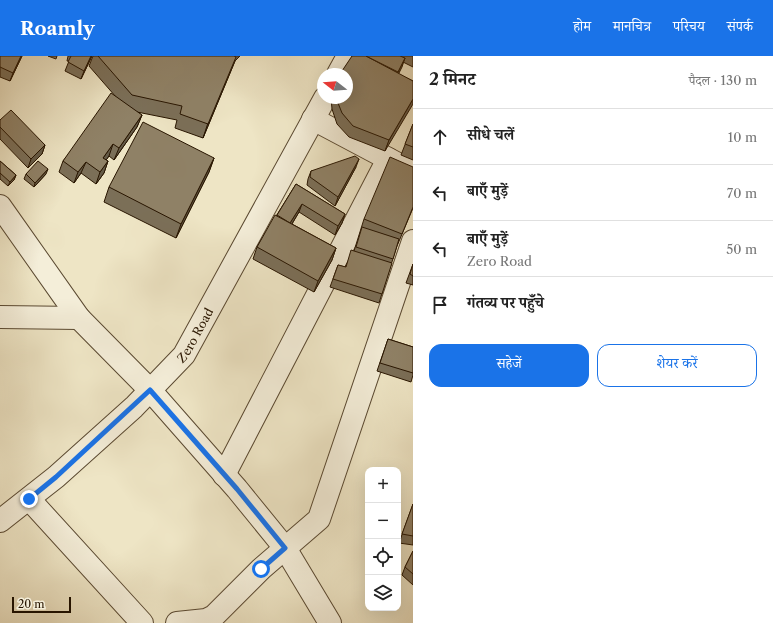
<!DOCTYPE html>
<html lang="hi">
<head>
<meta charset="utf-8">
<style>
	:root { --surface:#fff; --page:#f6f6f6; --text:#222; --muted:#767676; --line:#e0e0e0; --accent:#1a73e8 }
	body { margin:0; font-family:"Libre Caslon Text","Noto Serif Devanagari",serif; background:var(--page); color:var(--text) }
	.controls { position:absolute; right:12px; bottom:12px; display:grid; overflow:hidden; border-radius:8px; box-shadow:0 4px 16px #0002 }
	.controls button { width:36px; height:36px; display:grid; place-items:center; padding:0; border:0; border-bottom:1px solid var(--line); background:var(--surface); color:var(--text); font:20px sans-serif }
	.compass { position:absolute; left:317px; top:12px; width:36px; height:36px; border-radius:50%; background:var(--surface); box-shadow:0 4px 16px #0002; rotate:287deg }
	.scale { position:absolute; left:12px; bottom:10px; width:59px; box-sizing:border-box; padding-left:4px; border:2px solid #281500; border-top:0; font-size:11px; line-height:14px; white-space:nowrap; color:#281500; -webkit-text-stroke:3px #f4eed9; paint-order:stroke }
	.stop { position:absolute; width:12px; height:12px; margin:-9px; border:3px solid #1a73e8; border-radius:50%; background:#fff }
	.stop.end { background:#1a73e8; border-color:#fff; box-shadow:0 1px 4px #0008 }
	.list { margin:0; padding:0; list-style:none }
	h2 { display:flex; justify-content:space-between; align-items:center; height:52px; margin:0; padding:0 16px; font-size:17px }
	h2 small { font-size:13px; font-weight:400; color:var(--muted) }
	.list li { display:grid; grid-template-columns:26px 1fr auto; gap:12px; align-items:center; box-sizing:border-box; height:56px; padding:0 16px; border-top:1px solid var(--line) }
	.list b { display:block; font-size:15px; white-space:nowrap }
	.list p { margin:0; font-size:13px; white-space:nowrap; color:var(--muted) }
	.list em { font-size:13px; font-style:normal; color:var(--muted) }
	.actions { display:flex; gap:8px; padding:12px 16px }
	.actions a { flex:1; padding:9px 0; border:1px solid var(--accent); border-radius:12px; text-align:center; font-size:14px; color:var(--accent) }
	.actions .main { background:var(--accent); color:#fff }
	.icon { flex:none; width:22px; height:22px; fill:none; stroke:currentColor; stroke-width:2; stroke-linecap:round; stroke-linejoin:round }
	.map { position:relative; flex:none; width:413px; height:567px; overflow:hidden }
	header { display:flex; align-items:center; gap:24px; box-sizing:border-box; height:56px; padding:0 20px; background:var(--accent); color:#fff }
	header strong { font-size:19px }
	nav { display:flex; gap:22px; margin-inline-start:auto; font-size:14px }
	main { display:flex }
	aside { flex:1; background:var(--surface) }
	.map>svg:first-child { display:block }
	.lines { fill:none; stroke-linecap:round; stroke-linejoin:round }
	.minor-casing { stroke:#5a4931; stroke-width:24 }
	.minor { stroke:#f4eed9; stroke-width:22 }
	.wall { fill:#7b6f58; stroke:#281500 }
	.shaded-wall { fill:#645a47; stroke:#281500 }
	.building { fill:#8f8166; stroke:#281500 }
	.route { stroke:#1a73e8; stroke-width:5 }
	.labels { text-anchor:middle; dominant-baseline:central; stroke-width:3.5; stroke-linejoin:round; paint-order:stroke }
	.street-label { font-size:12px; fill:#281500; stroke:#f4eed9 }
</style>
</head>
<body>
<header>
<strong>Roamly</strong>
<nav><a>होम</a><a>मानचित्र</a><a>परिचय</a><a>संपर्क</a></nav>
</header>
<main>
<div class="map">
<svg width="413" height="567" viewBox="0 0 413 567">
	<rect width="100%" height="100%" fill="#eee5c5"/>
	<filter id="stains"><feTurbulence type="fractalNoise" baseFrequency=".005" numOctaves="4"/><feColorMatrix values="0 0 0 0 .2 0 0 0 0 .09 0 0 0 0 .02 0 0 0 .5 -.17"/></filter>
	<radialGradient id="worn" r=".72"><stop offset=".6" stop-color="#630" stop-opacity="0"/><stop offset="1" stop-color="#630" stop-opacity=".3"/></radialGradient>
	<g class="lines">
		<!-- minor casing -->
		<g class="minor-casing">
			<g id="minor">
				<path d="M338,18L348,0"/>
				<path d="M313,63L413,116"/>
				<path d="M0,150L79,262L150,334L237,433L285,492L330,567"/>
				<path d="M0,261L79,262"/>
				<path d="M224,419L388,103"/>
				<path d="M29,443L142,567"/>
				<path id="s1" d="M0,465L56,421L134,351L184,299L325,42"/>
				<path d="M177,567L206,564L214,560L261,513L319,463L413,185"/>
			</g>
		</g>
		<!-- minor -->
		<use href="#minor" class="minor"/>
	</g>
	<!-- wall -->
	<g class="wall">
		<path d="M0,0H22L10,25L0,21Z"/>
		<path d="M48,0H57L56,3Z"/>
		<path d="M68,0H92L81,23L65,15L69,5H67Z"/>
		<path d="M93,0H240L235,5L203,82L175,72L177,64L137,56L142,59L137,71L114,104L109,100L106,104L108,105L104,117L96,128L81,117L74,127L59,116L63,105L116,41L89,10Z"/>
		<path d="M352,0H413V11L403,6L398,18L413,25L385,95L349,81L337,68L332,53L331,42H347Z"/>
		<path d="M0,64L45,89L42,98L28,112L0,83Z"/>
		<path d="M413,68V104L401,99Z"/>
		<path d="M214,102L209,116L176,182L104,146L109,131Z"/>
		<path d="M0,105L16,119L14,124L8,130L0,123Z"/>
		<path d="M356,111L335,150L307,129L308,123L311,115Z"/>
		<path d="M413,111V152L397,190L379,247L330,231L338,209L345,211L354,195L364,163Z"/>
		<path d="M26,118H46L34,131L24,123Z"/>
		<path d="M296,128L345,158L342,167L335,179L299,156L292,168L336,192L332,204L314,236L253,203L257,191Z"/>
		<path d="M413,208V229L406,227Z"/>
		<path d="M388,283L413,291V319L411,326L377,315Z"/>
		<path d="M413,448V489L399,487Z"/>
		<path d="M413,495V529L402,519L405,511Z"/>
	</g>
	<!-- shaded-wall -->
	<g class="shaded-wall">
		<path d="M21,0H22L10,25L13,17Z"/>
		<path d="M91,0H92L81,23L84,15Z"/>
		<path d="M230,0H240L235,5L203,82Z"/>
		<path d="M405,2L402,11L395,25L398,16Z"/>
		<path d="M413,43V48L385,95L389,84Z"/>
		<path d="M142,59L137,71L114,104L119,92Z"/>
		<path d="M113,88L109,100L99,114L103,102Z"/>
		<path d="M45,89L42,98L28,112L31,103Z"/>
		<path d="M214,102L209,116L176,182L181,168Z"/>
		<path d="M359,103L356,111L335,150L338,141Z"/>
		<path d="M108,105L104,117L96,128L100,116Z"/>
		<path d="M86,106L81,117L74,127L78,116Z"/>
		<path d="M48,113L46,118L34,131L35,127Z"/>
		<path d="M16,119L14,124L8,130L10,126Z"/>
		<path d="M302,148L299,156L287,176L290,167Z"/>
		<path d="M345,158L342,167L335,179L338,170Z"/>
		<path d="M336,192L332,204L314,236L318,225Z"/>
	</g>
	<!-- building -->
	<g class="building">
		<path d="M0,0H21L13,17L0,11Z"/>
		<path d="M71,0H91L84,15L68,6Z"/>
		<path d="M98,0H234L236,1L208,68L180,58L182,50L132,39Z"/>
		<path d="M352,0H366L413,25V43L389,84L353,70L342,57L336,42H347V18H340Z"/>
		<path d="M366,0H400L405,2L398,16Z"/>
		<path d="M111,37L142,59L119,92L113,88L103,102L108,105L100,116L86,106L78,116L63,105Z"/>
		<path d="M11,54L45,89L31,103L0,71V64Z"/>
		<path d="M143,66L214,102L181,168L109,131Z"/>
		<path d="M413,68V91L405,88Z"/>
		<path d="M355,100L359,103L338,141L310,121L311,115Z"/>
		<path d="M390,101L413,111V151L402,178L364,163Z"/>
		<path d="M0,105L16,119L10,126L0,117Z"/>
		<path d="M38,105L48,113L35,127L26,118Z"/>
		<path d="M296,128L345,158L338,170L302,148L290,167L277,159Z"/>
		<path d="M275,159L336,192L318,225L257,191Z"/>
		<path d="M362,171L399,183L393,203L356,191Z"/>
		<path d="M351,194L392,207L382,238L333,223L338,209L346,211Z"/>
		<path d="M413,208V220L410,218Z"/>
		<path d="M388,283L413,291V317L380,307Z"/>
		<path d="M413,448V480L402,478Z"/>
		<path d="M413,495V518L405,511Z"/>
	</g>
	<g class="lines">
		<!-- route -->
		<path class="route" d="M29,443L56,421L150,334L237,433L285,492L261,513"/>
	</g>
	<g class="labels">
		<!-- street labels -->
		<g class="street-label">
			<text stroke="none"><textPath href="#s1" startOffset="271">Zero Road</textPath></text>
		</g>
	</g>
	<rect width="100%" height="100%" filter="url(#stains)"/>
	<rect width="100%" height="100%" fill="url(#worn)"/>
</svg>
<div class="controls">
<button>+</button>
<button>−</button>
<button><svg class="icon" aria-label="locate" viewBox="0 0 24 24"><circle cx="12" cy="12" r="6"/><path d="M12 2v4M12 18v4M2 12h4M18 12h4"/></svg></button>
<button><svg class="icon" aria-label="layers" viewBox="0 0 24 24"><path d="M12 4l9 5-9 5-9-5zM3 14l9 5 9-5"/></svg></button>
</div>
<svg class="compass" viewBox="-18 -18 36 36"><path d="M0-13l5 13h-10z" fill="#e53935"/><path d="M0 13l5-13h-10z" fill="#767676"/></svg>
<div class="scale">20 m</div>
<div class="stop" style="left:261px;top:513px"></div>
<div class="stop end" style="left:29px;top:443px"></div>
</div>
<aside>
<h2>2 मिनट<small>पैदल · 130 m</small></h2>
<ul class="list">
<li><svg class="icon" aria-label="ahead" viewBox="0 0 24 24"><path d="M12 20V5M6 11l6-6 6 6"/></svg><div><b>सीधे चलें</b></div><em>10 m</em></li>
<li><svg class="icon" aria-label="left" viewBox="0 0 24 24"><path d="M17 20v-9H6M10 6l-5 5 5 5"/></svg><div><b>बाएँ मुड़ें</b></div><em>70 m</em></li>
<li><svg class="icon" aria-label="left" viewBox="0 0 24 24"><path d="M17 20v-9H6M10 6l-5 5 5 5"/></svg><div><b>बाएँ मुड़ें</b><p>Zero Road</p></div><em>50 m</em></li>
<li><svg class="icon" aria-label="arrive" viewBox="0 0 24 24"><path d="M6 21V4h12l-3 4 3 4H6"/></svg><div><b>गंतव्य पर पहुँचे</b></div></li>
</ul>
<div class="actions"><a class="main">सहेजें</a><a>शेयर करें</a></div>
</aside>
</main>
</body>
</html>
